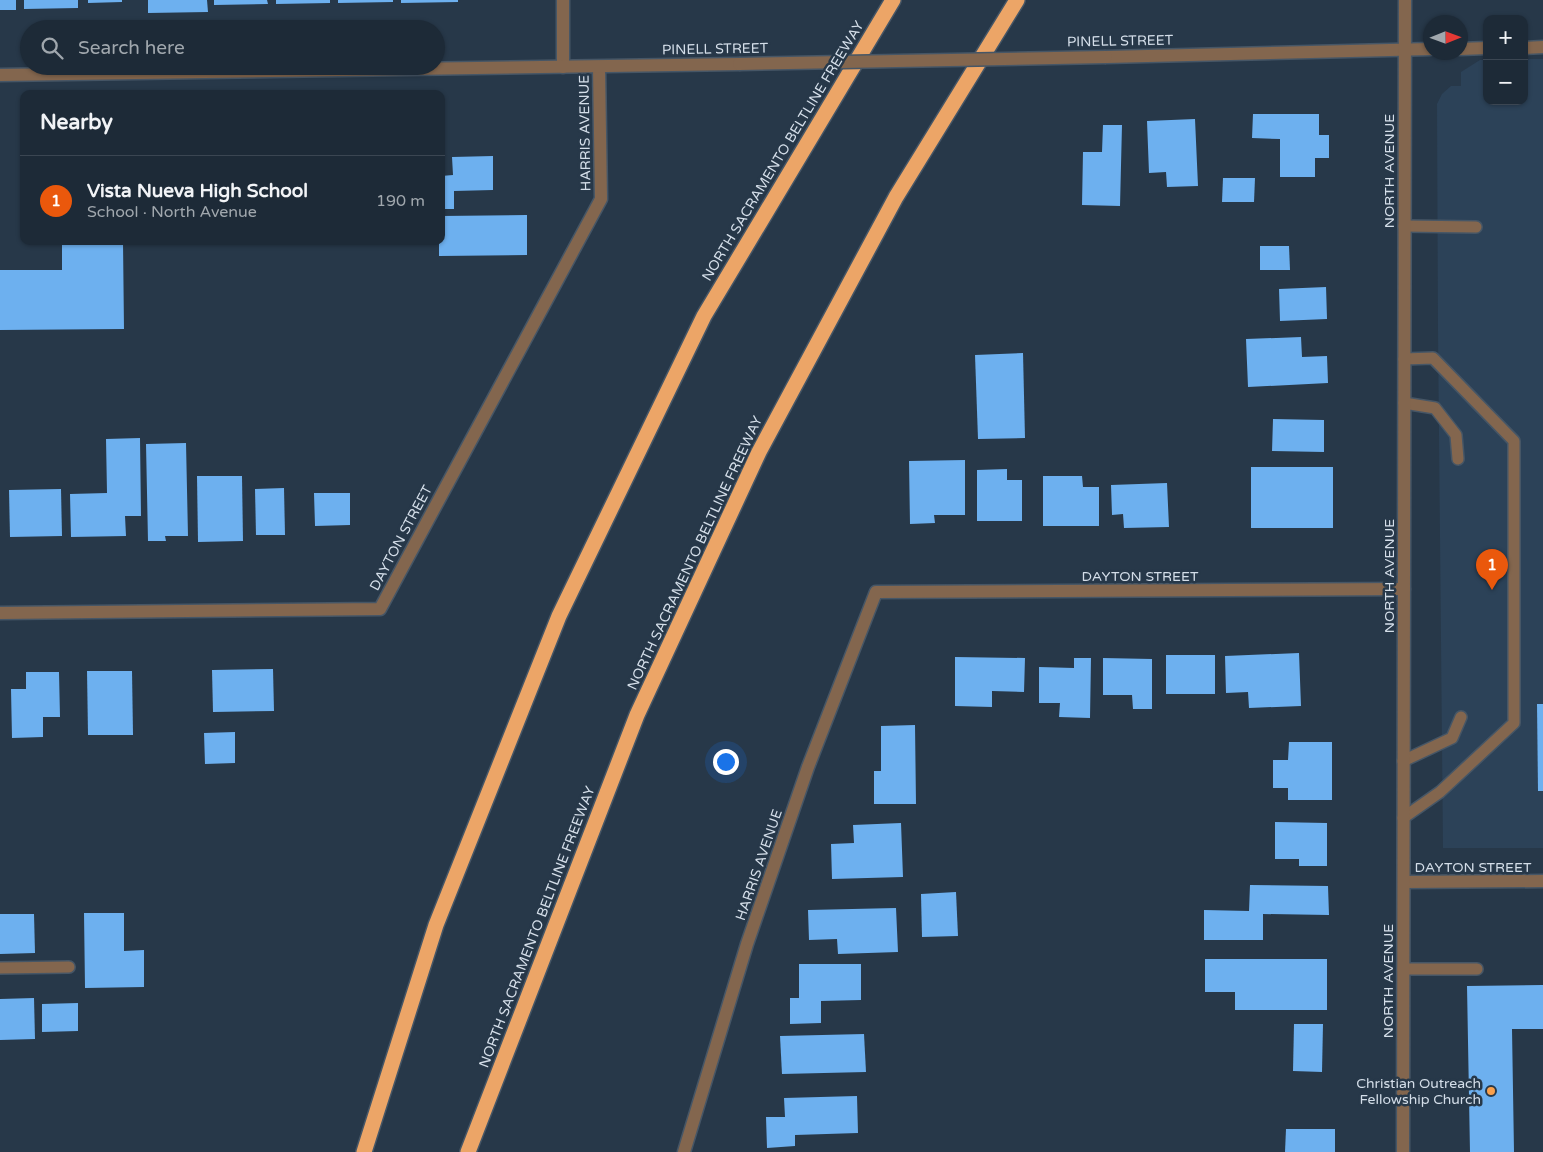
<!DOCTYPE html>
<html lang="en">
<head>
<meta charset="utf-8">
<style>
	:root { --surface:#1d2a37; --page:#2a3642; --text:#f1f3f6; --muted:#a0a7ad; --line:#3b4652; --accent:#ea580c }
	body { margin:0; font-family:"Varela Round",sans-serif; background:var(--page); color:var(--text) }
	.controls { position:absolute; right:15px; top:15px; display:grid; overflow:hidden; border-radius:10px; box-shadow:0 1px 4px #0004 }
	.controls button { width:45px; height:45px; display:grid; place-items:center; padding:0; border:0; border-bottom:1px solid var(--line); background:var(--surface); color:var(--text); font:25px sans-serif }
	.compass { position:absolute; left:1423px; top:15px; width:45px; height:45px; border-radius:50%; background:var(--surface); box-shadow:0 1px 4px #0004; rotate:89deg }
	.you { position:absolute; left:725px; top:761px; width:18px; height:18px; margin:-12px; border:4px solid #fff; border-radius:50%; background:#1a73e8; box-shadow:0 0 0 8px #1a73e833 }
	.badge { display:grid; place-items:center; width:32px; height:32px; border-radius:50%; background:var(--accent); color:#fff; font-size:16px; font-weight:700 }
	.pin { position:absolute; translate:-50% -41px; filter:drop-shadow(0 1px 2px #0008) }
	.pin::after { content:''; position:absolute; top:26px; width:18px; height:15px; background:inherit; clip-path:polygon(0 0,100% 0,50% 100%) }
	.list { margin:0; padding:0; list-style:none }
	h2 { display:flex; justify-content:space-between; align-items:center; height:65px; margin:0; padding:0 20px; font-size:21px }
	h2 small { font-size:16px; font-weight:400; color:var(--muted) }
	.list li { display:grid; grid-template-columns:32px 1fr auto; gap:15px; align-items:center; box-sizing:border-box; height:90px; padding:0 20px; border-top:1px solid var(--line) }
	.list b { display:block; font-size:19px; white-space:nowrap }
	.list p { margin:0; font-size:16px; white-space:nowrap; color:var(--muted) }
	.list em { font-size:16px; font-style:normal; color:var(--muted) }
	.icon { flex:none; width:28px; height:28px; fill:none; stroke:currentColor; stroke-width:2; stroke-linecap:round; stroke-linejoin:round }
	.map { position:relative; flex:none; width:1543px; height:1152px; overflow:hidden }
	.search { position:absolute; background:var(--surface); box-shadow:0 1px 4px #0004; left:20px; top:20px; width:425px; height:55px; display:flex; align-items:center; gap:12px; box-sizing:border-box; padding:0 18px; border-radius:28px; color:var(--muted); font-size:19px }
	.panel { position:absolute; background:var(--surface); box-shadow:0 1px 4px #0004; left:20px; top:90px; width:425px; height:155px; border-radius:10px }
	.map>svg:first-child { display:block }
	.built { fill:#2c4258 }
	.building { fill:#6db0ef }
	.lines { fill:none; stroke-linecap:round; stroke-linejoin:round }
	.service-casing { stroke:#465666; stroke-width:14 }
	.minor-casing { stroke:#465666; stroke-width:15 }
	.tertiary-casing { stroke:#465666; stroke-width:15 }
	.motorway-casing { stroke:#465666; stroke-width:18 }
	.service { stroke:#83664e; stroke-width:11 }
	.minor { stroke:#83664e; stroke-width:12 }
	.tertiary { stroke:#83664e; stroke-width:12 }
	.motorway { stroke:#eca567; stroke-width:15 }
	.tertiary-bridge-casing { stroke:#465666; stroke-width:15; stroke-linecap:butt }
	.tertiary-bridge { stroke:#83664e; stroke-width:12 }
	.poi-dot { fill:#f9a04d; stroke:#273849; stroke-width:2 }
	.labels { text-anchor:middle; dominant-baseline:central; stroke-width:5; stroke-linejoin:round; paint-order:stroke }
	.street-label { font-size:14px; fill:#d4dee9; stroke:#273849 }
	.poi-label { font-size:14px; fill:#d4dee9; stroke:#273849; text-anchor:end }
</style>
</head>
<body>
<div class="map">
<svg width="1543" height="1152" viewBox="0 0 1543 1152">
	<rect width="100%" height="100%" fill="#273849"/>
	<!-- built -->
	<path class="built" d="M1524,59H1543V848H1443L1438,331L1437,104L1442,94L1451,86H1461V72L1480,60H1487V101H1524Z"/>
	<!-- building -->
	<g class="building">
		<rect x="0" y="0" width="16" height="10"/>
		<path d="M24,0H78V8L24,9Z"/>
		<path d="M88,0H122V2L88,3Z"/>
		<path d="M148,0H207L208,12L148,13Z"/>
		<path d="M214,0H267L268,4L214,5Z"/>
		<path d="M276,0H330V3L276,4Z"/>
		<path d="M338,0H393V2L338,3Z"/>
		<path d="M401,0H458V2L401,3Z"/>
		<path d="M1253,114H1319V135H1329V158H1315V177H1280V139L1252,138Z"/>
		<path d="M1195,119L1198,186L1167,187L1166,172L1149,173L1147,121Z"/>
		<path d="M1103,125H1122L1120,206L1082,205L1083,152H1102Z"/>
		<path d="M493,156V190L454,191V209H441V176L453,175L452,157Z"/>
		<path d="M1223,178H1255L1254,202H1222Z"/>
		<path d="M527,215V255L439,256V241H441V216Z"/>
		<path d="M62,241H123L124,329L0,330V270H62Z"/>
		<path d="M1260,246H1289L1290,270H1260Z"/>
		<path d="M1326,287L1327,319L1280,321L1279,289Z"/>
		<path d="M1301,337L1302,357L1327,356L1328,383L1248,387L1246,339Z"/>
		<path d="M1023,353L1025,438L978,439L975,355Z"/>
		<path d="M1273,419L1324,420V452L1272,451Z"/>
		<path d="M140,438L141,516H125L126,536L71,537L70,494L107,493L106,439Z"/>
		<path d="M186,443L188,536H165L166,541H148L146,444Z"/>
		<path d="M965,460V515H934L935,523L910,524L909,461Z"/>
		<rect x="1251" y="467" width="82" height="61"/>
		<path d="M1007,469V480H1022V521H977V470Z"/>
		<path d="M197,476H242L243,541L198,542Z"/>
		<path d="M1043,476H1082L1083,487H1099V526H1043Z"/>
		<path d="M1167,483L1169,527L1124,528L1123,514L1112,515L1111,485Z"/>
		<path d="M284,488L285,535H256L255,489Z"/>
		<path d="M61,489L62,536L10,537L9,490Z"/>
		<path d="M314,493H350V525L315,526Z"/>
		<path d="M1299,653L1301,706L1249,708L1248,692L1226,693L1225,656Z"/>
		<rect x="1166" y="655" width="49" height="39"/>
		<path d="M955,657L1025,658L1024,692L992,691V707L955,706Z"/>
		<path d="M1074,658H1091L1090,718L1059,717L1060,703H1039V667L1074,668Z"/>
		<path d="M1103,658L1152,659V709H1133L1132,695H1103Z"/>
		<path d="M273,669L274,711L213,712L212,670Z"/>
		<path d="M87,671H132L133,735H88Z"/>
		<path d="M26,672H59L60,717H43V737L12,738L11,689H26Z"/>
		<path d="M1537,704H1543V791H1538Z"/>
		<path d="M915,725L916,804H874V771H881V726Z"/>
		<path d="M235,732V763L205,764L204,733Z"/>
		<path d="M1289,742H1332V800H1288V788H1273V760H1288Z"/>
		<path d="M1275,822L1327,823V866H1299V859H1275Z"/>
		<path d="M901,823L903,877L832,879L831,844L854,843L853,825Z"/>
		<path d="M1250,885L1328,886L1329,915L1263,914V940H1204V910L1249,911Z"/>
		<path d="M956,892L958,936L922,937L921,894Z"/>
		<path d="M896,908L898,952L838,954L837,939L809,940L808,910Z"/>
		<path d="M84,913H124V951L144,950V987L85,988Z"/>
		<path d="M0,914H34L35,953L0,954Z"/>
		<path d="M1205,959H1327V1010H1235V992H1205Z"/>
		<path d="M799,964H861V1000L821,1001V1023L790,1024V998H799Z"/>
		<path d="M1543,985V1029H1512L1514,1152H1470L1467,986Z"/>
		<path d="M34,998L35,1039L0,1040V999Z"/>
		<path d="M78,1003V1031L42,1032V1004Z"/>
		<path d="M1294,1024H1323L1322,1072L1293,1071Z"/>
		<path d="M864,1034L866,1072L782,1074L780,1036Z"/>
		<path d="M857,1096L858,1133L795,1135V1146L767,1148L766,1117H785L784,1098Z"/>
		<path d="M1286,1129H1335V1152H1285Z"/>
	</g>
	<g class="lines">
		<!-- service casing -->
		<g class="service-casing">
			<g id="service">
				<path d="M1404,226L1476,227"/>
				<path d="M1404,403L1435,408L1456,435L1458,459"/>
				<path d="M1403,761L1452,738L1461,717"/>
				<path d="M1403,818L1440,792L1514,723V441L1433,358L1404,359"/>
				<path d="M0,968L69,967"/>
				<path d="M1403,969H1477"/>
			</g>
		</g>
		<!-- minor casing -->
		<g class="minor-casing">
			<g id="minor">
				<path d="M563,0V67"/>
				<path d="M0,613L380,609L601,199L599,67"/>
				<path d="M1404,882L1543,881"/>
				<path d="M684,1152L747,944L808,767L876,592L1404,589"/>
			</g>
		</g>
		<!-- tertiary casing -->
		<g class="tertiary-casing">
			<g id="tertiary">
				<path d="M1524,48L1543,47"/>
				<path d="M1460,49L1487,48"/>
				<path d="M1106,57L1430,49"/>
				<path d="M0,75L739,64"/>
				<path d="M1403,1152L1405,0"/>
			</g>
		</g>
		<!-- motorway casing -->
		<g class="motorway-casing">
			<g id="motorway">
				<path d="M364,1152L436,925L559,616L704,316L893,0"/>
				<path d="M468,1152L637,715L759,452L896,197L1017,0"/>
			</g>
		</g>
		<!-- service -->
		<use href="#service" class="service"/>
		<!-- minor -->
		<use href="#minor" class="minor"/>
		<!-- tertiary -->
		<use href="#tertiary" class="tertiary"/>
		<!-- motorway -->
		<use href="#motorway" class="motorway"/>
		<!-- tertiary-bridge casing -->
		<g class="tertiary-bridge-casing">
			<path id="tertiary-bridge" d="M739,64L1106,57"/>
		</g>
		<!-- tertiary-bridge -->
		<use href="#tertiary-bridge" class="tertiary-bridge"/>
	</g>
	<!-- markers -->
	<circle class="poi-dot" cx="1491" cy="1091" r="5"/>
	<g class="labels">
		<!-- street labels -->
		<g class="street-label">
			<text transform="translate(1120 41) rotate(-1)">PINELL STREET</text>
			<text transform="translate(715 49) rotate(-1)">PINELL STREET</text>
			<text transform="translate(585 133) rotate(-91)">HARRIS AVENUE</text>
			<text transform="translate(783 151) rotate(-59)">NORTH SACRAMENTO BELTLINE FREEWAY</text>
			<text transform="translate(1389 171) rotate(-90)">NORTH AVENUE</text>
			<text transform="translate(401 538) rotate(-62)">DAYTON STREET</text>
			<text transform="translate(695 553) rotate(-65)">NORTH SACRAMENTO BELTLINE FREEWAY</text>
			<text x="1140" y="576">DAYTON STREET</text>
			<text transform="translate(1389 576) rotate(-90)">NORTH AVENUE</text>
			<text transform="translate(759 865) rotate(-71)">HARRIS AVENUE</text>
			<text x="1473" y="867">DAYTON STREET</text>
			<text transform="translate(537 927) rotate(-69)">NORTH SACRAMENTO BELTLINE FREEWAY</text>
			<text transform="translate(1388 981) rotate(-90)">NORTH AVENUE</text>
		</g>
		<!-- poi labels -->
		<g class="poi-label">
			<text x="1481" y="1083">Christian Outreach<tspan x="1481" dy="16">Fellowship Church</tspan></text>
		</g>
	</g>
</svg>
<div class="controls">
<button>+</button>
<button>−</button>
</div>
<svg class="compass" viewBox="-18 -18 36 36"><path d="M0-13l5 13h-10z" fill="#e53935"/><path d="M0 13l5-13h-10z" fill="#a0a7ad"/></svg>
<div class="you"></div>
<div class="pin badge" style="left:1492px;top:590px">1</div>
<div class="search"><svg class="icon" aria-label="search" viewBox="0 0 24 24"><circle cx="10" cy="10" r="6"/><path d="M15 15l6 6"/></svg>Search here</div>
<section class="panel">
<h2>Nearby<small></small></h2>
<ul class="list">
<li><span class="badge">1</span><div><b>Vista Nueva High School</b><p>School · North Avenue</p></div><em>190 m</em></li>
</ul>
</section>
</div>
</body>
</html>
